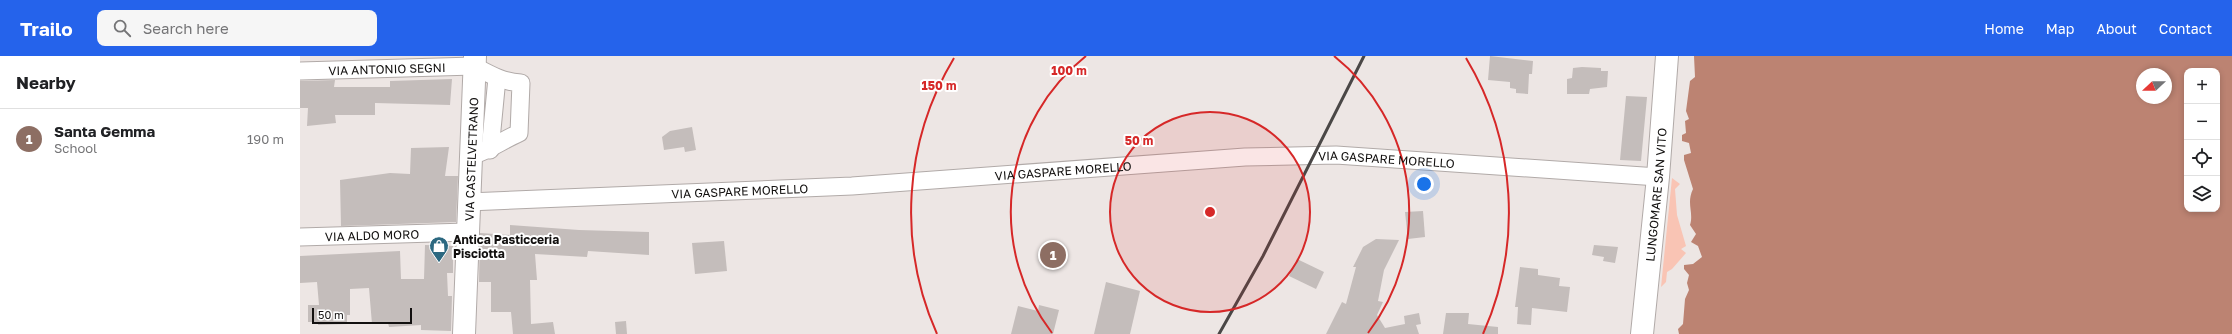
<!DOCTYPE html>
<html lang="en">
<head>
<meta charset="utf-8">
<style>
	:root { --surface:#fff; --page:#f6f6f6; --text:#202124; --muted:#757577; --line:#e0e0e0; --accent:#2563eb }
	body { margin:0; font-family:"Golos Text",sans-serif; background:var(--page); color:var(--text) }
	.controls { position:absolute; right:12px; top:12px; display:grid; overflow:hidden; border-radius:8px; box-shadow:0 2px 6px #0003 }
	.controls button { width:36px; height:36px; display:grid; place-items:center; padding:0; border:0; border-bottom:1px solid var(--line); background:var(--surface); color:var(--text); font:20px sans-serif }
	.compass { position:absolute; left:1836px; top:12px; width:36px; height:36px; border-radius:50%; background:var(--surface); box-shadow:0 2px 6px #0003; rotate:248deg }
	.scale { position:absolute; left:12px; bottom:10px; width:100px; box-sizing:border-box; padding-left:4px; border:2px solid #12100f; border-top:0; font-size:11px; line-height:14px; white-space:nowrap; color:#12100f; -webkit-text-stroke:3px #fff; paint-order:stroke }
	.you { position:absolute; left:1124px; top:128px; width:14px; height:14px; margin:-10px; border:3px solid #fff; border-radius:50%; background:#1a73e8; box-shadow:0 0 0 6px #1a73e833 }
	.badge { display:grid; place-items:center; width:26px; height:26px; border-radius:50%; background:var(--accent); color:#fff; font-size:13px; font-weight:700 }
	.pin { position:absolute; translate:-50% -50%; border:2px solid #fff; box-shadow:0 1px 4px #0006 }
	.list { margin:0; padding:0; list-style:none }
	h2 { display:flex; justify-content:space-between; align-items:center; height:52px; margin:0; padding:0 16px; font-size:17px }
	h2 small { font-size:13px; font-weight:400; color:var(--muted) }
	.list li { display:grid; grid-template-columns:26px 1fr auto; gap:12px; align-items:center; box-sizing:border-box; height:60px; padding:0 16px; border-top:1px solid var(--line) }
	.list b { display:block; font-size:15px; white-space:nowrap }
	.list p { margin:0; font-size:13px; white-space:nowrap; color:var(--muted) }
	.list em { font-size:13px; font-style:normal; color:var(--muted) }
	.icon { flex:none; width:22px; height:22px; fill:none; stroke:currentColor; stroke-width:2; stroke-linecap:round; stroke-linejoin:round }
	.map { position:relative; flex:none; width:1932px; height:278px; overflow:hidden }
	header { display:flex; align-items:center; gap:24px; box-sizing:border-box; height:56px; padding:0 20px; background:var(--accent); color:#fff }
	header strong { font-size:19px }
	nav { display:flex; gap:22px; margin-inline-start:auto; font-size:14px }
	.search { width:280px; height:36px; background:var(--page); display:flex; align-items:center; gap:10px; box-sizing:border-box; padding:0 14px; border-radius:8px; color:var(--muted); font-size:15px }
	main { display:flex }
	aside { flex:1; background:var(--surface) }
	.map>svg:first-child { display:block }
	.green { fill:#f9c4b4 }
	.water { fill:#bc8372; fill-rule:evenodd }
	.building { fill:#c4bdbb }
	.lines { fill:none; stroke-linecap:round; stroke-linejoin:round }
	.minor-casing { stroke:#b1aaa8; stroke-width:19 }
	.major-casing { stroke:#b1aaa8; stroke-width:24 }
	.minor { stroke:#fff; stroke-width:17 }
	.major { stroke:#fff; stroke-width:22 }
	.rail { stroke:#4a4746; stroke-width:3 }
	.ring { fill:none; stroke:#d62828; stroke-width:2 }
	.labels { text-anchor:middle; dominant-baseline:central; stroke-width:4; stroke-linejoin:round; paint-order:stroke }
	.street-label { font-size:12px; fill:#12100f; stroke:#fff }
	.poi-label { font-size:12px; font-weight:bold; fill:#12100f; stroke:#fff; text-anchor:start }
	.centre { fill:#d62828; stroke:#fff; stroke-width:2 }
	.ring-label { font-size:12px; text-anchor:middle; font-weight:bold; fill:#d62828; stroke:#fff; stroke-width:4; stroke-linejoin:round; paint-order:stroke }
</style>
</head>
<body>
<header>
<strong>Trailo</strong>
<div class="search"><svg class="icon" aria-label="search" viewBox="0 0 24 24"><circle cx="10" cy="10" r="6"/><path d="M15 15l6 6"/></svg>Search here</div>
<nav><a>Home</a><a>Map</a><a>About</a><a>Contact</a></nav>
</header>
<main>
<aside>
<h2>Nearby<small></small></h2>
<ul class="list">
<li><span class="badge" style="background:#8d6e63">1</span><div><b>Santa Gemma</b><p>School</p></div><em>190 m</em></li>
</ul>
</aside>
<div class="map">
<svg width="1932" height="278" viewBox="0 0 1932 278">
	<rect width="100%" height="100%" fill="#ede6e4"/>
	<!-- green -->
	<path class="green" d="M1372,122L1380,128L1375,133L1377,159L1386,190L1381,193L1386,197L1372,213L1367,216L1366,226L1361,231Z"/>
	<!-- water -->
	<path class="water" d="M1394,0H1932V278H1379L1378,273L1383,268L1385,243L1389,234L1387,227L1389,219L1384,213V209L1393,208L1402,201L1398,190L1391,186L1396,178L1390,169C1394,156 1386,148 1393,133L1384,104V99L1391,97L1389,87L1382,85V79L1386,77L1385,65L1389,63L1386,55L1390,25L1395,21ZM1887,15H1917V153H1887ZM1842,18H1866V42H1842Z"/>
	<!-- building -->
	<g class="building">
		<path d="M1190,0L1233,5L1232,18H1229L1228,38L1216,37V33L1210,32V26L1188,24Z"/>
		<path d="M1282,11L1301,12V15H1308L1307,31L1290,33L1289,38H1267V23L1272,22L1273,12Z"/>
		<path d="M152,23L150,49L75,47V59H35L36,67L7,70L8,52H0V25L35,24L34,31H90V25Z"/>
		<path d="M1326,40L1347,41L1341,105L1320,104Z"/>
		<path d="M392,71L396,94L385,96L384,91L364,94L362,81L370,75Z"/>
		<path d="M149,91L145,120H158L156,166L41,170L40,124L90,117L110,118L111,92Z"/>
		<path d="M1123,155L1125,181L1108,183L1105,156Z"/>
		<path d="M210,169L279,174L349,176V199L288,195L287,201L235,198L237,224H230L231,268L253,266L255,278H213L211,256H191V226H179L180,177L210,179Z"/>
		<path d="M1076,183L1099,184L1084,214L1078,245L1083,246L1077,259L1085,272L1105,268L1104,260L1119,257L1121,268L1116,269L1119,278H1026L1042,246L1046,248L1056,211H1053L1063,191Z"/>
		<path d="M424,185L427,215L395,218L392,187Z"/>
		<path d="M125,189L153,190V217H147L148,240H152L151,275L121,274V269L89,271L88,267L72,268L69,232L50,233V259H47V268L18,269V266H8V249H19L17,226L0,227V200L100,195L101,223H124Z"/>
		<path d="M1294,189L1318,191L1315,207L1303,205L1304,201L1292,199Z"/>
		<path d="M997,203L1024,216L1016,233L989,220Z"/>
		<path d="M1220,211L1238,213V219L1260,222L1259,230L1270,231L1267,256L1232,252L1231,269L1217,268L1218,251H1215Z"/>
		<path d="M806,226L840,235L830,278H794Z"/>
		<path d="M739,249L759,254L753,278H711L718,250L738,255Z"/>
		<path d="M1146,257H1169L1168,268L1198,271V278H1143Z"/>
		<path d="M326,265L327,278H316L315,266Z"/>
	</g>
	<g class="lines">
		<!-- minor casing -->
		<g class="minor-casing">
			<g id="minor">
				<path id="s1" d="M0,15L174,10C191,19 203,26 221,27L219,77C201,85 190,94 171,100"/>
				<path d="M190,94L197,22"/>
				<path id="s2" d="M168,146L552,130L945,101L1036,99L1358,121"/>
				<path id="s3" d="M0,181L167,176"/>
			</g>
		</g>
		<!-- major casing -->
		<g class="major-casing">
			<g id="major">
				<path id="s4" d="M164,278L175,0"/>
				<path id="s5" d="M1342,278L1358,121L1367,0"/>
			</g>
		</g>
		<!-- minor -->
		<use href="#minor" class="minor"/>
		<!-- major -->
		<use href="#major" class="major"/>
		<!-- rail -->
		<path class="rail" d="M919,278L963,200L1064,0"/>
	</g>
	<!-- distance rings -->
	<circle cx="910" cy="156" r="100" fill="#d62828" fill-opacity=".12"/>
	<g class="ring">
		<circle cx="910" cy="156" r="100"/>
		<path d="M752 277A199 199 0 0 1 786 0M1034 0A199 199 0 0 1 1068 277"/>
		<path d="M637 278A299 299 0 0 1 654 2M1166 2A299 299 0 0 1 1183 278"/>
	</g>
	<!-- icons -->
	<defs>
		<g id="shop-pin" transform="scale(1)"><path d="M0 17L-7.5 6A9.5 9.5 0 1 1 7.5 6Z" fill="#2c6880" stroke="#fff"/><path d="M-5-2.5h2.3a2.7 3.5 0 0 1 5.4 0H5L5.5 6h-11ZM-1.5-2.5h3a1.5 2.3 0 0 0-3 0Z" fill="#fff"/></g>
	</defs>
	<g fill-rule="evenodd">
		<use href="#shop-pin" x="139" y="190"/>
	</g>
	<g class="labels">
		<!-- street labels -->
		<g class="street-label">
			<text stroke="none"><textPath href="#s1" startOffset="87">VIA ANTONIO SEGNI</textPath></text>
			<text stroke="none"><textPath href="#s4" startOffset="175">VIA CASTELVETRANO</textPath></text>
			<text stroke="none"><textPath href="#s2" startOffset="920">VIA GASPARE MORELLO</textPath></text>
			<text stroke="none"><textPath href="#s2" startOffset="596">VIA GASPARE MORELLO</textPath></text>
			<text stroke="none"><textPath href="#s2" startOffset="272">VIA GASPARE MORELLO</textPath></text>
			<text stroke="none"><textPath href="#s5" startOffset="140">LUNGOMARE SAN VITO</textPath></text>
			<text stroke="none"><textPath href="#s3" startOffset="72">VIA ALDO MORO</textPath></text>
		</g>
		<!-- poi labels -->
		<g class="poi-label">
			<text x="153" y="183">Antica Pasticceria<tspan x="153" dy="14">Pisciotta</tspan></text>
		</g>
	</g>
	<circle cx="910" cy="156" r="6" class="centre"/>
	<g class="ring-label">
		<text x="769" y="19">100 m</text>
		<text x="639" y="34">150 m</text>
		<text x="839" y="89">50 m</text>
	</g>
</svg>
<div class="controls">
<button>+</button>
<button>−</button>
<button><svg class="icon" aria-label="locate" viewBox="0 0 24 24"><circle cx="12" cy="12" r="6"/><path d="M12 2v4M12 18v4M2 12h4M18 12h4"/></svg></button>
<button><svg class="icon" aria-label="layers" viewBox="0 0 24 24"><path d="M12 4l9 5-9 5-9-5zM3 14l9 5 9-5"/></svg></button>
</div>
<svg class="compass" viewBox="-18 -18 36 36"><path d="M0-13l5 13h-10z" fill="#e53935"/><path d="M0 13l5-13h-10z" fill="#757577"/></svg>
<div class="scale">50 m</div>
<div class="you"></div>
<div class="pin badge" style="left:753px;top:199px;background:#8d6e63">1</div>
</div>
</main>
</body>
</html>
